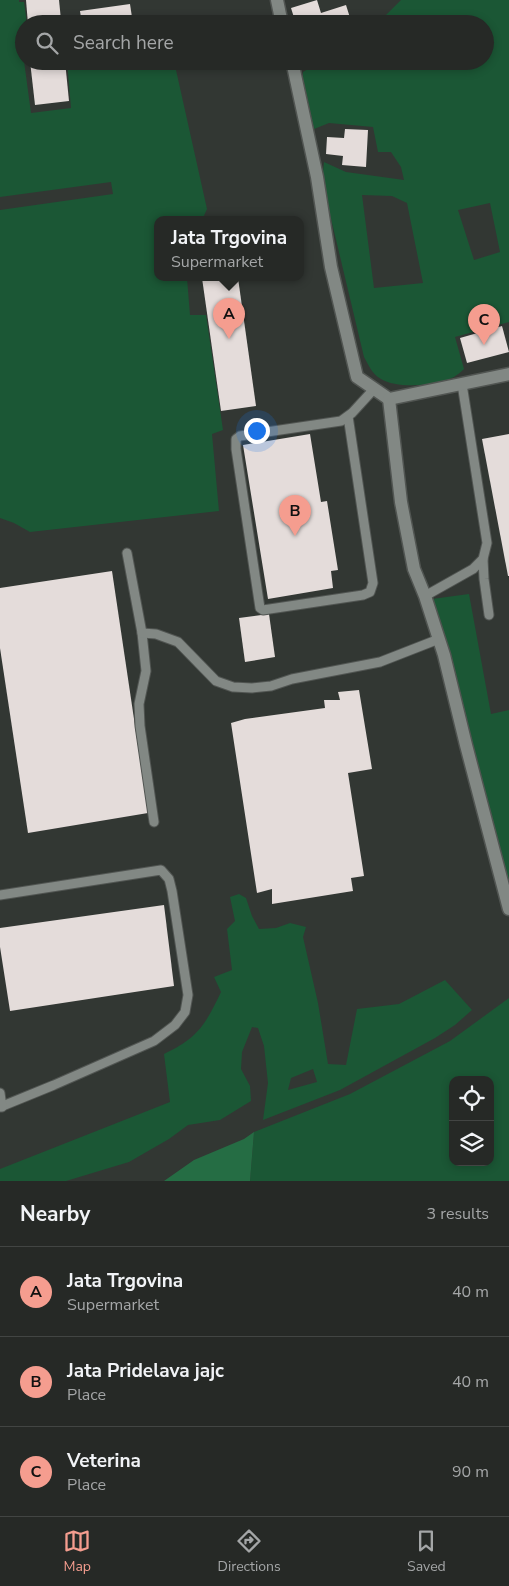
<!DOCTYPE html>
<html lang="en">
<head>
<meta charset="utf-8">
<style>
	:root { --surface:#262926; --page:#2e312e; --text:#f1f3f6; --muted:#a4a6a7; --line:#424543; --accent:#f59d8f }
	body { margin:0; font-family:"Nunito Sans",sans-serif; background:var(--page); color:var(--text) }
	.controls { position:absolute; right:15px; bottom:15px; display:grid; overflow:hidden; border-radius:10px; box-shadow:0 2px 8px #0003 }
	.controls button { width:45px; height:45px; display:grid; place-items:center; padding:0; border:0; border-bottom:1px solid var(--line); background:var(--surface); color:var(--text); font:25px sans-serif }
	.you { position:absolute; left:256px; top:430px; width:18px; height:18px; margin:-12px; border:4px solid #fff; border-radius:50%; background:#1a73e8; box-shadow:0 0 0 8px #1a73e833 }
	.badge { display:grid; place-items:center; width:32px; height:32px; border-radius:50%; background:var(--accent); color:#111; font-size:16px; font-weight:700 }
	.pin { position:absolute; translate:-50% -41px; filter:drop-shadow(0 1px 2px #0008) }
	.pin::after { content:''; position:absolute; top:26px; width:18px; height:15px; background:inherit; clip-path:polygon(0 0,100% 0,50% 100%) }
	.popup { position:absolute; left:154px; top:216px; width:150px; height:65px; box-sizing:border-box; display:grid; place-content:center; border-radius:10px; background:var(--surface); filter:drop-shadow(0 1px 4px #0005); font-size:16px; white-space:nowrap; color:var(--muted) }
	.popup b { font-size:19px; color:var(--text) }
	.popup::after { content:''; position:absolute; left:50%; top:100%; margin-left:-10px; border:10px solid transparent; border-top-color:var(--surface) }
	.list { margin:0; padding:0; list-style:none }
	h2 { display:flex; justify-content:space-between; align-items:center; height:65px; margin:0; padding:0 20px; font-size:21px }
	h2 small { font-size:16px; font-weight:400; color:var(--muted) }
	.list li { display:grid; grid-template-columns:32px 1fr auto; gap:15px; align-items:center; box-sizing:border-box; height:90px; padding:0 20px; border-top:1px solid var(--line) }
	.list b { display:block; font-size:19px; white-space:nowrap }
	.list p { margin:0; font-size:16px; white-space:nowrap; color:var(--muted) }
	.list em { font-size:16px; font-style:normal; color:var(--muted) }
	.icon { flex:none; width:28px; height:28px; fill:none; stroke:currentColor; stroke-width:2; stroke-linecap:round; stroke-linejoin:round }
	.map { position:relative; flex:none; width:509px; height:1181px; overflow:hidden }
	.search { position:absolute; background:var(--surface); box-shadow:0 2px 8px #0003; left:15px; right:15px; top:15px; height:55px; display:flex; align-items:center; gap:12px; box-sizing:border-box; padding:0 18px; border-radius:28px; color:var(--muted); font-size:19px }
	.sheet { height:335px; background:var(--surface) }
	nav { display:flex; justify-content:space-around; align-items:center; box-sizing:border-box; height:70px; border-top:1px solid var(--line); background:var(--surface); font-size:14px; color:var(--muted) }
	nav a { display:grid; justify-items:center; gap:2px }
	nav .on { color:var(--accent) }
	.map>svg:first-child { display:block }
	.green { fill:#1b5735; fill-rule:evenodd }
	.forest { fill:#256d44 }
	.building { fill:#e4dcda }
	.lines { fill:none; stroke-linecap:round; stroke-linejoin:round }
	.service-casing { stroke:#515552; stroke-width:11 }
	.minor-casing { stroke:#515552; stroke-width:15 }
	.service { stroke:#828884; stroke-width:9 }
	.minor { stroke:#828884; stroke-width:12 }
</style>
</head>
<body>
<div class="map">
<svg width="509" height="1181" viewBox="0 0 509 1181">
	<rect width="100%" height="100%" fill="#323733"/>
	<!-- green -->
	<g class="green">
		<path d="M0,0H19V2H24L27,24H24V61L31,113L71,108L67,61H174L207,209L202,220H158V278H187L190,315H206L223,430L212,434L219,511L30,532L14,523L0,518V210L113,194L111,182L0,197Z"/>
		<path d="M401,0H509V322L455,337L464,369C461,372 457,375 454,377C437,386 397,389 381,379C372,374 369,366 364,357L322,181L324,162L346,172L404,180L401,167L391,152H378L373,127L329,123L314,129L303,78V72L321,61H485V24H377ZM362,195L392,196L407,203L423,283L374,288ZM490,203L500,252L474,260L458,210Z"/>
		<path d="M469,594L491,714L509,710V889L432,599Z"/>
		<path d="M239,894L246,898L252,916L259,929L276,928L290,923L306,927L303,937L318,1003L328,1064L346,1065L357,1009L399,1004L445,980L472,1010L455,1025L435,1038L340,1090L263,1120L268,1083L264,1046L258,1028L252,1027L242,1052L241,1069L250,1086L251,1101L220,1120L188,1125L169,1139L129,1162L66,1181H0V1169L170,1102L164,1054C198,1038 205,1025 221,992L214,977L232,970L227,929L235,921L230,897ZM313,1069L317,1082L288,1090L291,1078Z"/>
		<path d="M509,998V1181H250L254,1132L350,1094L450,1041ZM453,1080H490V1162H453Z"/>
	</g>
	<!-- forest -->
	<path class="forest" d="M254,1132L250,1181H164L194,1160L244,1139Z"/>
	<!-- building -->
	<g class="building">
		<path d="M26,0H59L61,20L28,24Z"/>
		<path d="M317,0L321,13L346,5L352,24H296L291,8Z"/>
		<path d="M130,4L133,24H82L80,11Z"/>
		<path d="M30,61H65L69,101L35,105Z"/>
		<path d="M197,61H236L237,64L198,70Z"/>
		<path d="M345,129L368,130L366,167L342,165L343,156L326,154L327,137L344,138Z"/>
		<path d="M202,278H238L256,406L221,411Z"/>
		<path d="M502,326L509,352L467,363L460,338Z"/>
		<path d="M310,434L321,502L327,501L338,570L331,571L333,588L268,599L243,445Z"/>
		<path d="M509,434V576H508L482,439Z"/>
		<path d="M112,571L148,813L28,833L0,648V588Z"/>
		<path d="M269,614L275,657L245,662L239,618Z"/>
		<path d="M359,690L372,769L348,773L364,876L351,878L353,891L272,904V889L257,893L231,723L245,719L325,708L324,700H340L338,692Z"/>
		<path d="M164,905L174,986L10,1011L0,947V928Z"/>
	</g>
	<g class="lines">
		<!-- service casing -->
		<g class="service-casing">
			<g id="service">
				<path d="M348,416L373,583L370,592L363,595L263,610L260,608L236,449V439L240,436L341,421L352,413L374,389"/>
				<path d="M127,553L142,633L146,671L139,704L140,726L154,822"/>
				<path d="M483,559L484,579L489,615"/>
				<path d="M425,596L473,569L483,559L487,543L462,384"/>
				<path d="M142,633L156,634L178,642L216,681L233,687L252,688L271,686L292,679L380,662L439,639"/>
				<path d="M0,895L161,870L169,879L172,891L188,995L185,1012L175,1025L154,1041L54,1085L0,1107"/>
				<path d="M0,1093L2,1107"/>
			</g>
		</g>
		<!-- minor casing -->
		<g class="minor-casing">
			<g id="minor">
				<path d="M277,0L282,24"/>
				<path d="M292,61L317,177L331,267L357,377L389,399L509,374"/>
				<path d="M389,399L401,502L414,569L425,596L444,655L466,745L509,909"/>
			</g>
		</g>
		<!-- service -->
		<use href="#service" class="service"/>
		<!-- minor -->
		<use href="#minor" class="minor"/>
	</g>
</svg>
<div class="controls">
<button><svg class="icon" aria-label="locate" viewBox="0 0 24 24"><circle cx="12" cy="12" r="6"/><path d="M12 2v4M12 18v4M2 12h4M18 12h4"/></svg></button>
<button><svg class="icon" aria-label="layers" viewBox="0 0 24 24"><path d="M12 4l9 5-9 5-9-5zM3 14l9 5 9-5"/></svg></button>
</div>
<div class="you"></div>
<div class="pin badge" style="left:229px;top:339px">A</div>
<div class="popup"><b>Jata Trgovina</b>Supermarket</div>
<div class="pin badge" style="left:295px;top:536px">B</div>
<div class="pin badge" style="left:484px;top:345px">C</div>
<div class="search"><svg class="icon" aria-label="search" viewBox="0 0 24 24"><circle cx="10" cy="10" r="6"/><path d="M15 15l6 6"/></svg>Search here</div>
</div>
<section class="sheet">
<h2>Nearby<small>3 results</small></h2>
<ul class="list">
<li><span class="badge">A</span><div><b>Jata Trgovina</b><p>Supermarket</p></div><em>40 m</em></li>
<li><span class="badge">B</span><div><b>Jata Pridelava jajc</b><p>Place</p></div><em>40 m</em></li>
<li><span class="badge">C</span><div><b>Veterina</b><p>Place</p></div><em>90 m</em></li>
</ul>
</section>
<nav>
<a class="on"><svg class="icon" aria-label="map" viewBox="0 0 24 24"><path d="M3 6l6-2 6 2 6-2v14l-6 2-6-2-6 2zM9 4v14M15 6v14"/></svg>Map</a>
<a><svg class="icon" aria-label="directions" viewBox="0 0 24 24"><path d="M12 3l9 9-9 9-9-9zM9 14v-3h6M13 9l2 2-2 2"/></svg>Directions</a>
<a><svg class="icon" aria-label="saved" viewBox="0 0 24 24"><path d="M7 4h10v16l-5-4-5 4z"/></svg>Saved</a>
</nav>
</body>
</html>
